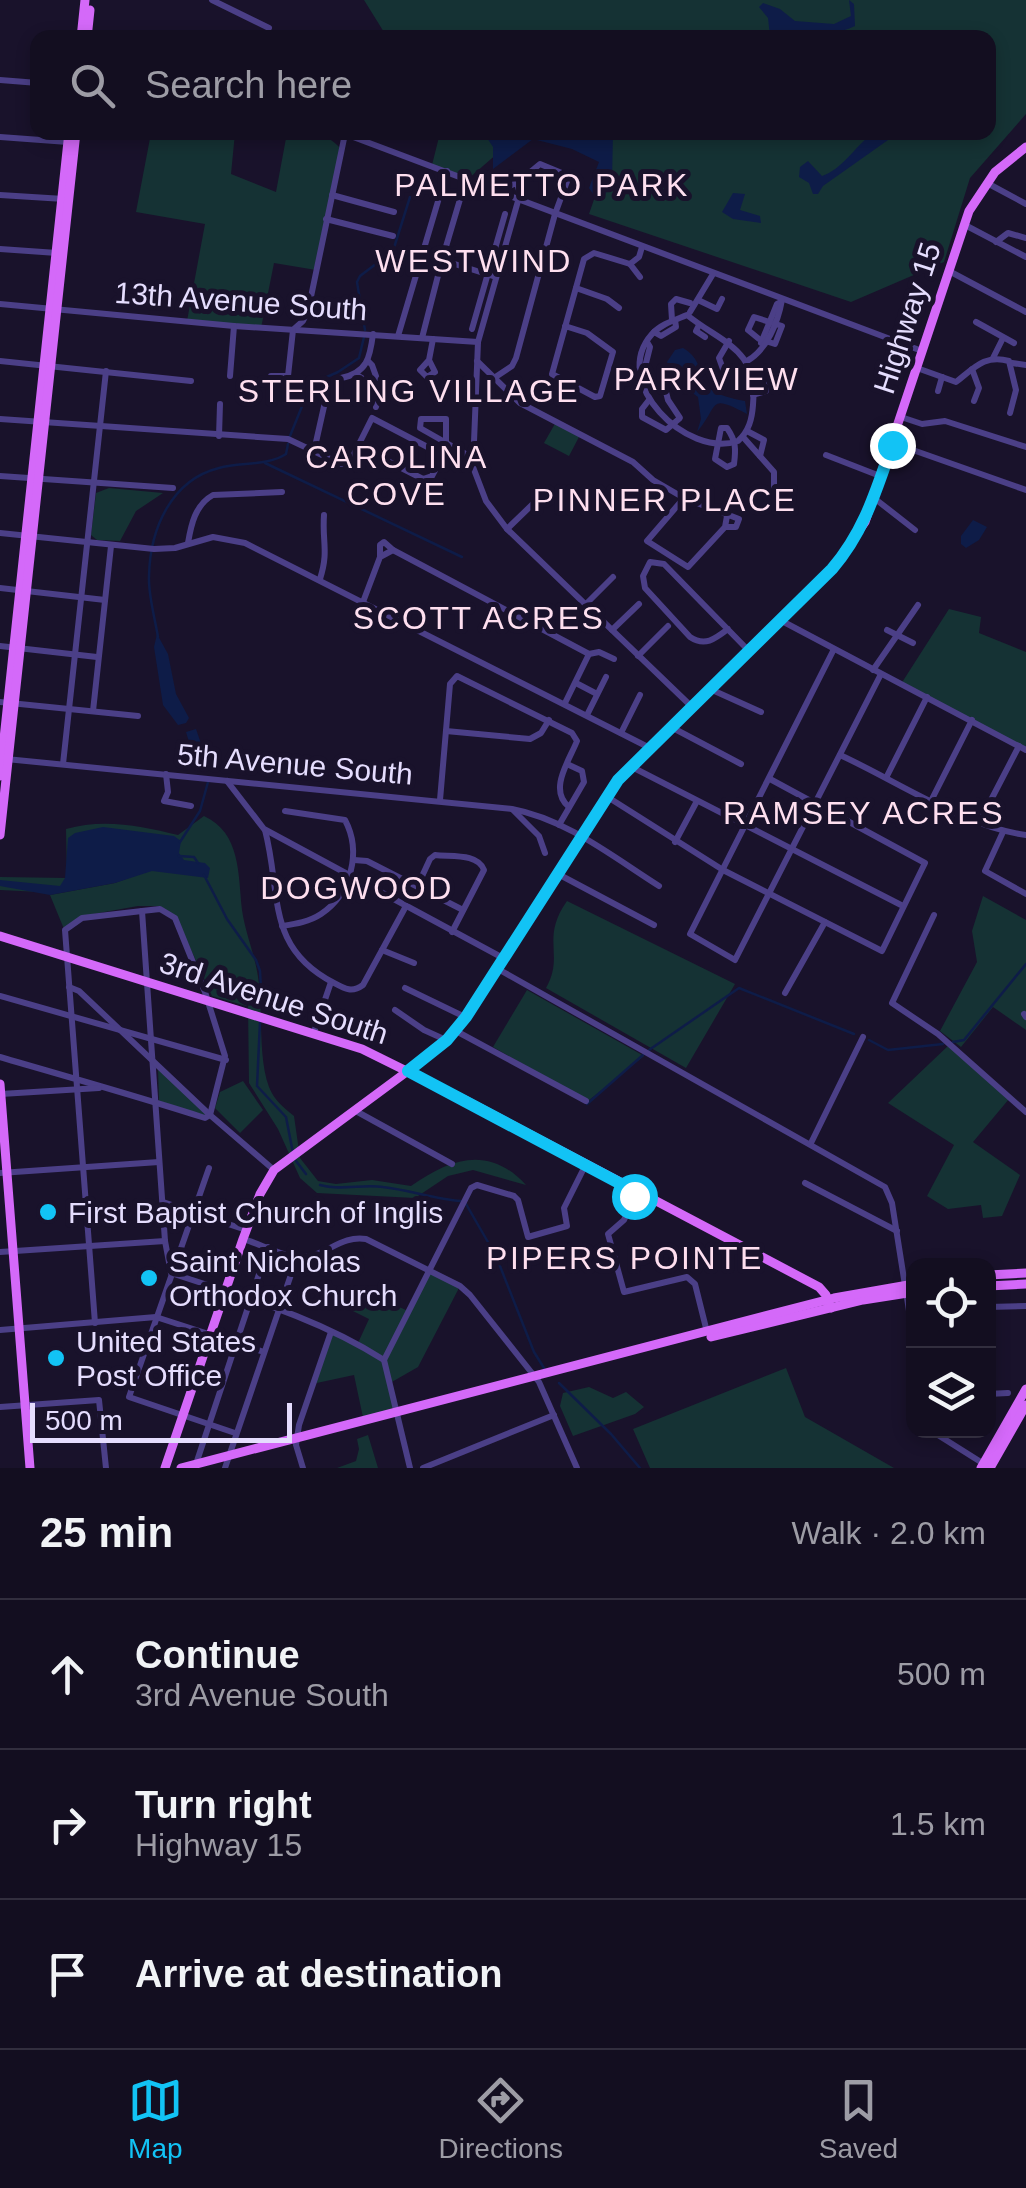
<!DOCTYPE html>
<html lang="en">
<head>
<meta charset="utf-8">
<style>
	:root { --surface:#130e20; --page:#1c1729; --text:#f1f3f6; --muted:#9d9ca5; --line:#322e3e; --accent:#12c3f5 }
	body { margin:0; font-family:Helvetica,sans-serif; background:var(--page); color:var(--text) }
	.controls { position:absolute; right:30px; bottom:30px; display:grid; overflow:hidden; border-radius:20px; box-shadow:0 5px 15px #0003 }
	.controls button { width:90px; height:90px; display:grid; place-items:center; padding:0; border:0; border-bottom:2px solid var(--line); background:var(--surface); color:var(--text); font:50px sans-serif }
	.scale { position:absolute; left:30px; bottom:25px; width:262px; box-sizing:border-box; padding-left:10px; border:5px solid #e5ddfe; border-top:0; font-size:28px; line-height:35px; white-space:nowrap; color:#e5ddfe; -webkit-text-stroke:8px #19122b; paint-order:stroke }
	.stop { position:absolute; width:30px; height:30px; margin:-22px; border:8px solid #12c3f5; border-radius:50%; background:#fff }
	.stop.end { background:#12c3f5; border-color:#fff; box-shadow:0 2px 10px #0008 }
	.list { margin:0; padding:0; list-style:none }
	h2 { display:flex; justify-content:space-between; align-items:center; height:130px; margin:0; padding:0 40px; font-size:42px }
	h2 small { font-size:32px; font-weight:400; color:var(--muted) }
	.list li { display:grid; grid-template-columns:65px 1fr auto; gap:30px; align-items:center; box-sizing:border-box; height:150px; padding:0 40px; border-top:2px solid var(--line) }
	.list b { display:block; font-size:38px; white-space:nowrap }
	.list p { margin:0; font-size:32px; white-space:nowrap; color:var(--muted) }
	.list em { font-size:32px; font-style:normal; color:var(--muted) }
	.icon { flex:none; width:55px; height:55px; fill:none; stroke:currentColor; stroke-width:2; stroke-linecap:round; stroke-linejoin:round }
	.map { position:relative; flex:none; width:1026px; height:1468px; overflow:hidden }
	.search { position:absolute; background:var(--surface); box-shadow:0 5px 15px #0003; left:30px; right:30px; top:30px; height:110px; display:flex; align-items:center; gap:25px; box-sizing:border-box; padding:0 35px; border-radius:20px; color:var(--muted); font-size:38px }
	.sheet { height:580px; background:var(--surface) }
	nav { display:flex; justify-content:space-around; align-items:center; box-sizing:border-box; height:140px; border-top:2px solid var(--line); background:var(--surface); font-size:28px; color:var(--muted) }
	nav a { display:grid; justify-items:center; gap:5px }
	nav .on { color:var(--accent) }
	.map>svg:first-child { display:block }
	.green { fill:#153234 }
	.water { fill:#0e1c48 }
	.lines { fill:none; stroke-linecap:round; stroke-linejoin:round }
	.stream { stroke:#0e1c48; stroke-width:2.5 }
	.minor { stroke:#4b3f87; stroke-width:6 }
	.major { stroke:#d469f9; stroke-width:9 }
	.route { stroke:#12c3f5; stroke-width:12 }
	.poi-dot { fill:#12c3f5; stroke:#19122b; stroke-width:4 }
	.labels { text-anchor:middle; dominant-baseline:central; stroke-width:10; stroke-linejoin:round; paint-order:stroke }
	.street-label { font-size:30px; fill:#e5ddfe; stroke:#19122b }
	.poi-label { font-size:30px; fill:#e5ddfe; stroke:#19122b; text-anchor:start }
	.neighbourhood-label { font-size:32px; letter-spacing:2.5px; fill:#fedfef; stroke:#19122b }
</style>
</head>
<body>
<div class="map">
<svg width="1026" height="1468" viewBox="0 0 1026 1468">
	<rect width="100%" height="100%" fill="#19122b"/>
	<!-- green -->
	<g class="green">
		<path d="M364,0H1026V114L970,178L944,262L851,302L589,214L609,156L534,133L988,132V38L387,37Z"/>
		<path d="M151,133H235L231,174L276,192L287,133C311,133 327,132 342,150L316,270L274,263L261,328L187,321L205,224L136,212Z"/>
		<path d="M440,133H521L468,179L432,165Z"/>
		<path d="M556,422L580,435L569,456L544,443Z"/>
		<path d="M109,488L163,493L136,511L120,541L97,540L91,535L96,493Z"/>
		<path d="M949,609L981,617L979,633L1026,652V750L901,684Z"/>
		<path d="M204,816C241,833 238,874 242,910C245,931 253,950 257,971C264,1006 257,1054 269,1087C274,1100 283,1107 294,1116L300,1158L318,1181L336,1184L372,1180L411,1186C451,1158 489,1145 526,1185L473,1170L448,1176L415,1198L317,1193L300,1178L278,1129L249,1083L248,1004L246,1006L212,996L176,917L160,906H138L82,916L64,929L50,895L115,883L151,870L41,892L0,890V877L67,878L66,829C103,818 142,826 178,835Z"/>
		<path d="M983,896L1026,920V1030L993,1007L961,1047L940,1031L977,962L972,931Z"/>
		<path d="M567,901L735,984L686,1068L546,988C565,955 540,939 567,901Z"/>
		<path d="M527,990L644,1056L588,1101L493,1047Z"/>
		<path d="M949,1045L1009,1099L973,1142L1020,1175L1002,1216L983,1218L981,1205L948,1209L927,1196L954,1145L888,1103Z"/>
		<path d="M158,1068L206,1114L205,1116L159,1101Z"/>
		<path d="M243,1081L263,1110L240,1133L215,1108L220,1092Z"/>
		<path d="M428,1272L460,1286L418,1367L390,1383L397,1412L364,1422L354,1375L312,1384L331,1332L358,1343L369,1319L353,1311L364,1291L408,1311Z"/>
		<path d="M786,1368L805,1417L894,1468H650L633,1429Z"/>
		<path d="M589,1387L613,1398L626,1392L644,1407L635,1414L573,1436L560,1406L563,1393Z"/>
		<path d="M368,1435L378,1468H337L356,1461L359,1449L357,1439Z"/>
	</g>
	<!-- water -->
	<g class="water">
		<path d="M849,0L854,4L855,26C834,35 799,46 779,30L770,36L768,18L759,7L763,3L780,9L795,21L834,24L851,16Z"/>
		<path d="M472,133H557L578,137L593,133H613L612,180L604,197L593,194L589,188L599,162L572,149L533,139L493,169V147L485,135Z"/>
		<path d="M873,133H898L823,186L818,194H813L809,183L799,177L800,167L808,161L822,176C843,169 855,146 873,133Z"/>
		<path d="M733,193L745,194L740,210L760,216L761,223L733,219L722,212Z"/>
		<path d="M683,348C715,367 681,390 745,401L747,414C707,393 720,405 697,432L701,419L698,397L690,391L687,377L670,368L667,362L675,350Z"/>
		<path d="M973,520L987,527L979,540L966,548L961,544V536Z"/>
		<path d="M157,634L168,654L176,694L189,718L186,723L178,725L163,705L154,647Z"/>
		<path d="M196,729L205,755L204,768L196,765L186,732Z"/>
		<path d="M103,827L174,836L181,841L179,853L184,860L205,863L210,868L208,878L152,871L115,883L50,895L0,886V880L60,886L65,878L68,838L75,833Z"/>
	</g>
	<g class="lines">
		<!-- stream -->
		<g class="stream">
			<path d="M365,330L357,282L360,276L393,251L410,197"/>
			<path d="M290,436L311,384L338,372L359,358L364,337"/>
			<path d="M265,463L462,557"/>
			<path d="M158,637C155,618 148,595 149,576C150,529 171,480 219,468C241,462 268,466 286,454L288,444"/>
			<path d="M180,842L200,811L208,782"/>
			<path d="M179,856L194,857L198,863"/>
			<path d="M204,875L227,919L256,960L260,971L262,1007"/>
			<path d="M260,1022L257,1086L286,1117L293,1153"/>
			<path d="M869,1040L888,1050L943,1044"/>
			<path d="M953,1042L964,1040L1026,964"/>
			<path d="M649,1050L739,988L854,1034"/>
			<path d="M587,1104L643,1055"/>
			<path d="M296,1161L306,1174"/>
			<path d="M320,1185C341,1191 362,1184 383,1187C409,1190 435,1199 461,1201"/>
			<path d="M466,1204L496,1256L534,1352L544,1368"/>
			<path d="M559,1383L611,1434L640,1468"/>
		</g>
		<!-- minor -->
		<g class="minor">
			<path d="M212,0L269,28"/>
			<path d="M0,80L38,83"/>
			<path d="M340,132L922,351"/>
			<path d="M0,137L68,142"/>
			<path d="M493,179L509,186L517,183"/>
			<path d="M517,183L520,194L478,342L473,467L486,501L507,529L691,706"/>
			<path d="M987,183L1026,204"/>
			<path d="M0,195L64,199"/>
			<path d="M332,195L394,212"/>
			<path d="M326,219L393,236"/>
			<path d="M965,225L1026,257"/>
			<path d="M996,242L1008,233L1026,238"/>
			<path d="M0,249L57,253"/>
			<path d="M442,260L461,196"/>
			<path d="M630,264L640,277"/>
			<path d="M949,271L1026,312"/>
			<path d="M576,288L607,299L619,308"/>
			<path d="M698,300L717,309L722,299"/>
			<path d="M0,304L234,326L478,342"/>
			<path d="M690,312L713,274"/>
			<path d="M687,315C723,344 758,348 753,405C752,419 749,431 738,441C687,459 609,382 652,334C661,324 675,320 687,315Z"/>
			<path d="M754,317L782,326L775,344L759,339L748,330Z"/>
			<path d="M672,320L671,304L676,299L690,303"/>
			<path d="M976,322L1014,343"/>
			<path d="M699,325L696,331L705,337"/>
			<path d="M565,326L587,333L613,352L600,396L595,397L552,374L584,259L594,253L630,264L639,257L642,247"/>
			<path d="M294,329L303,321L308,311L345,134"/>
			<path d="M472,329L505,214"/>
			<path d="M654,332L661,336L676,327L675,320"/>
			<path d="M398,336L447,171"/>
			<path d="M422,338L442,260L496,277"/>
			<path d="M729,341L719,358L724,372L737,379L759,375L770,382L766,391L753,395"/>
			<path d="M761,343L777,304L781,302"/>
			<path d="M993,358L1003,338"/>
			<path d="M429,360L435,372L427,377L420,370L429,360L433,339"/>
			<path d="M0,361L191,381"/>
			<path d="M477,361L520,403L633,462L653,480L684,498"/>
			<path d="M747,361C767,350 778,322 782,300"/>
			<path d="M1012,363L1026,365"/>
			<path d="M917,368L956,382C974,368 985,354 1009,361L1016,390L1010,413"/>
			<path d="M972,369L979,388L974,401"/>
			<path d="M640,370L645,367L650,347L647,342"/>
			<path d="M357,375L381,390L372,365L368,361"/>
			<path d="M230,376L234,326"/>
			<path d="M271,376H288L293,330"/>
			<path d="M494,378L512,366L516,358L555,214L569,176L540,164L517,183"/>
			<path d="M338,383L341,378C367,373 370,358 373,334"/>
			<path d="M643,384L665,388L668,400L680,418L666,430L642,417V409L649,400"/>
			<path d="M938,391L942,377"/>
			<path d="M376,407L381,390"/>
			<path d="M901,417L922,424L945,421L1026,447"/>
			<path d="M0,419L288,439L341,464L350,462L372,418L460,464L473,467"/>
			<path d="M721,428H727C736,441 736,449 734,464L727,467L715,459Z"/>
			<path d="M747,431L764,440L760,456"/>
			<path d="M219,436L220,404"/>
			<path d="M743,437L774,472V487"/>
			<path d="M893,443L1026,490"/>
			<path d="M446,444V419H421L420,428L473,458"/>
			<path d="M358,446L423,479L432,476L443,455"/>
			<path d="M314,451L325,402"/>
			<path d="M826,455L880,476"/>
			<path d="M0,476L173,488"/>
			<path d="M874,498L915,530"/>
			<path d="M725,527H736L739,519L684,498L647,541L688,567L725,527L727,516"/>
			<path d="M507,529L538,499"/>
			<path d="M0,533L154,549L175,548L213,537L245,543L648,747"/>
			<path d="M188,543C191,525 195,505 213,495L282,492"/>
			<path d="M380,556V545L384,542L393,550"/>
			<path d="M320,579C329,551 322,542 324,515"/>
			<path d="M0,588L105,600"/>
			<path d="M363,602L380,557L393,550L589,654L565,703"/>
			<path d="M586,604L613,577"/>
			<path d="M780,620L1026,750"/>
			<path d="M728,629C715,639 705,647 690,637L645,588L643,576L650,562L664,564L748,650"/>
			<path d="M612,630L639,604"/>
			<path d="M887,630L913,643"/>
			<path d="M0,646L97,657"/>
			<path d="M834,649L690,934L735,960L881,674"/>
			<path d="M589,654L599,652L614,659"/>
			<path d="M638,656L668,626"/>
			<path d="M873,670L918,605"/>
			<path d="M576,683L597,694"/>
			<path d="M710,689L761,712"/>
			<path d="M0,702L138,716"/>
			<path d="M93,711L111,546"/>
			<path d="M587,715L606,677"/>
			<path d="M671,727L741,764"/>
			<path d="M446,731L530,739L541,733L549,720"/>
			<path d="M621,733L640,695"/>
			<path d="M840,755C897,781 964,827 1026,835"/>
			<path d="M6,759L512,809C566,819 613,857 659,886"/>
			<path d="M63,764L106,371"/>
			<path d="M630,766L903,906"/>
			<path d="M166,774L168,792L164,801L191,806"/>
			<path d="M887,776L927,697"/>
			<path d="M227,781L264,829L503,958"/>
			<path d="M606,796L723,870L882,951L925,863L770,779"/>
			<path d="M932,799L972,720"/>
			<path d="M440,800L450,684L457,676L572,733L577,741C569,761 548,790 569,807"/>
			<path d="M513,810L539,836L545,853"/>
			<path d="M979,823L1019,746"/>
			<path d="M559,825L584,782L582,771L567,764"/>
			<path d="M265,830C282,895 265,947 334,983C345,989 352,993 363,985L406,906"/>
			<path d="M1003,832L985,871L1026,894"/>
			<path d="M675,842L697,801"/>
			<path d="M354,860L367,861L463,910"/>
			<path d="M558,874L654,925"/>
			<path d="M418,885L430,859L435,855C451,857 478,853 484,870L452,932"/>
			<path d="M142,911L165,1241L171,1273C246,1298 316,1317 384,1360"/>
			<path d="M934,915L892,1003L938,1034L1026,1112"/>
			<path d="M282,926C295,924 309,922 321,914C351,894 362,852 345,820L285,811"/>
			<path d="M382,950L414,963"/>
			<path d="M498,969L885,1187L892,1203L910,1317L914,1383"/>
			<path d="M69,987L79,991L210,1115L274,1170"/>
			<path d="M405,988L465,1017"/>
			<path d="M785,993L825,922"/>
			<path d="M0,996L226,1060"/>
			<path d="M395,1010L424,1030L446,1040"/>
			<path d="M1024,1014L1026,1017"/>
			<path d="M456,1031L586,1101"/>
			<path d="M314,1032L331,982"/>
			<path d="M0,1057C68,1077 137,1096 205,1118L210,1115L225,1056L205,992L175,918L160,909L142,911L82,918L65,930L95,1323"/>
			<path d="M1,1094L99,1088"/>
			<path d="M354,1110L452,1164"/>
			<path d="M811,1143L863,1037"/>
			<path d="M209,1168L129,1397L235,1433"/>
			<path d="M0,1173L159,1162"/>
			<path d="M805,1183L897,1231"/>
			<path d="M637,1191L624,1220L608,1234L624,1292L687,1277L695,1284L707,1332"/>
			<path d="M163,1202L246,1230"/>
			<path d="M243,1239C261,1244 287,1259 305,1257C328,1254 342,1235 366,1239L460,1286L470,1295L539,1382L577,1468"/>
			<path d="M0,1252L165,1241"/>
			<path d="M988,1307L1026,1306"/>
			<path d="M0,1330L156,1317L264,1352"/>
			<path d="M988,1394L1008,1393"/>
			<path d="M0,1407L99,1400L106,1468"/>
			<path d="M930,1430L984,1464"/>
			<path d="M196,1464L268,1247"/>
			<path d="M225,1468L297,1257"/>
			<path d="M303,1468L296,1445L299,1425L331,1332"/>
			<path d="M410,1468L384,1360L471,1188L477,1185L514,1196L518,1200L528,1237L567,1226L564,1208L586,1164"/>
			<path d="M423,1468L554,1415"/>
		</g>
		<!-- major -->
		<g class="major">
			<path d="M81,38L85,0"/>
			<path d="M87,38L90,10"/>
			<path d="M0,776L69,132"/>
			<path d="M0,835L76,132"/>
			<path d="M0,936L362,1049L465,1100L819,1287L826,1295L831,1308"/>
			<path d="M0,1084L30,1468"/>
			<path d="M988,1275L1026,1273"/>
			<path d="M988,1286L1026,1284"/>
			<path d="M711,1337L863,1300L914,1292"/>
			<path d="M165,1468L243,1239L260,1194L274,1170L420,1062L456,1031L618,780L832,569L865,522L969,211L995,172L1026,147"/>
			<path d="M181,1468L834,1298L914,1284"/>
			<path d="M981,1468L1026,1389"/>
			<path d="M990,1468L1026,1405"/>
		</g>
	</g>
	<g class="lines">
		<!-- route -->
		<path class="route" d="M634,1196L636,1192L408,1071L447,1040L466,1017L618,780L832,569C864,532 876,491 892,445"/>
	</g>
	<!-- markers -->
	<g class="poi-dot">
		<circle cx="48" cy="1212" r="10"/>
		<circle cx="149" cy="1278" r="10"/>
		<circle cx="56" cy="1358" r="10"/>
	</g>
	<g class="labels">
		<!-- street labels -->
		<g class="street-label">
			<text transform="translate(241 301) rotate(4)">13th Avenue South</text>
			<text transform="translate(907 318) rotate(-72)">Highway 15</text>
			<text transform="translate(295 764) rotate(5)">5th Avenue South</text>
			<text transform="translate(274 998) rotate(18)">3rd Avenue South</text>
		</g>
		<!-- poi labels -->
		<g class="poi-label">
			<text x="68" y="1212">First Baptist Church of Inglis</text>
			<text x="169" y="1261">Saint Nicholas<tspan x="169" dy="34">Orthodox Church</tspan></text>
			<text x="76" y="1341">United States<tspan x="76" dy="34">Post Office</tspan></text>
		</g>
		<!-- neighbourhood labels -->
		<g class="neighbourhood-label">
			<text x="542" y="185">PALMETTO PARK</text>
			<text x="474" y="261">WESTWIND</text>
			<text x="707" y="379">PARKVIEW</text>
			<text x="409" y="391">STERLING VILLAGE</text>
			<text x="397" y="457">CAROLINA<tspan x="397" dy="37">COVE</tspan></text>
			<text x="665" y="500">PINNER PLACE</text>
			<text x="479" y="618">SCOTT ACRES</text>
			<text x="864" y="813">RAMSEY ACRES</text>
			<text x="357" y="888">DOGWOOD</text>
			<text x="625" y="1258">PIPERS POINTE</text>
		</g>
	</g>
</svg>
<div class="controls">
<button><svg class="icon" aria-label="locate" viewBox="0 0 24 24"><circle cx="12" cy="12" r="6"/><path d="M12 2v4M12 18v4M2 12h4M18 12h4"/></svg></button>
<button><svg class="icon" aria-label="layers" viewBox="0 0 24 24"><path d="M12 4l9 5-9 5-9-5zM3 14l9 5 9-5"/></svg></button>
</div>
<div class="scale">500 m</div>
<div class="stop" style="left:634px;top:1196px"></div>
<div class="stop end" style="left:892px;top:445px"></div>
<div class="search"><svg class="icon" aria-label="search" viewBox="0 0 24 24"><circle cx="10" cy="10" r="6"/><path d="M15 15l6 6"/></svg>Search here</div>
</div>
<section class="sheet">
<h2>25 min<small>Walk · 2.0 km</small></h2>
<ul class="list">
<li><svg class="icon" aria-label="ahead" viewBox="0 0 24 24"><path d="M12 20V5M6 11l6-6 6 6"/></svg><div><b>Continue</b><p>3rd Avenue South</p></div><em>500 m</em></li>
<li><svg class="icon" aria-label="right" viewBox="0 0 24 24"><path d="M7 20v-9h11M14 6l5 5-5 5"/></svg><div><b>Turn right</b><p>Highway 15</p></div><em>1.5 km</em></li>
<li><svg class="icon" aria-label="arrive" viewBox="0 0 24 24"><path d="M6 21V4h12l-3 4 3 4H6"/></svg><div><b>Arrive at destination</b></div></li>
</ul>
</section>
<nav>
<a class="on"><svg class="icon" aria-label="map" viewBox="0 0 24 24"><path d="M3 6l6-2 6 2 6-2v14l-6 2-6-2-6 2zM9 4v14M15 6v14"/></svg>Map</a>
<a><svg class="icon" aria-label="directions" viewBox="0 0 24 24"><path d="M12 3l9 9-9 9-9-9zM9 14v-3h6M13 9l2 2-2 2"/></svg>Directions</a>
<a><svg class="icon" aria-label="saved" viewBox="0 0 24 24"><path d="M7 4h10v16l-5-4-5 4z"/></svg>Saved</a>
</nav>
</body>
</html>
